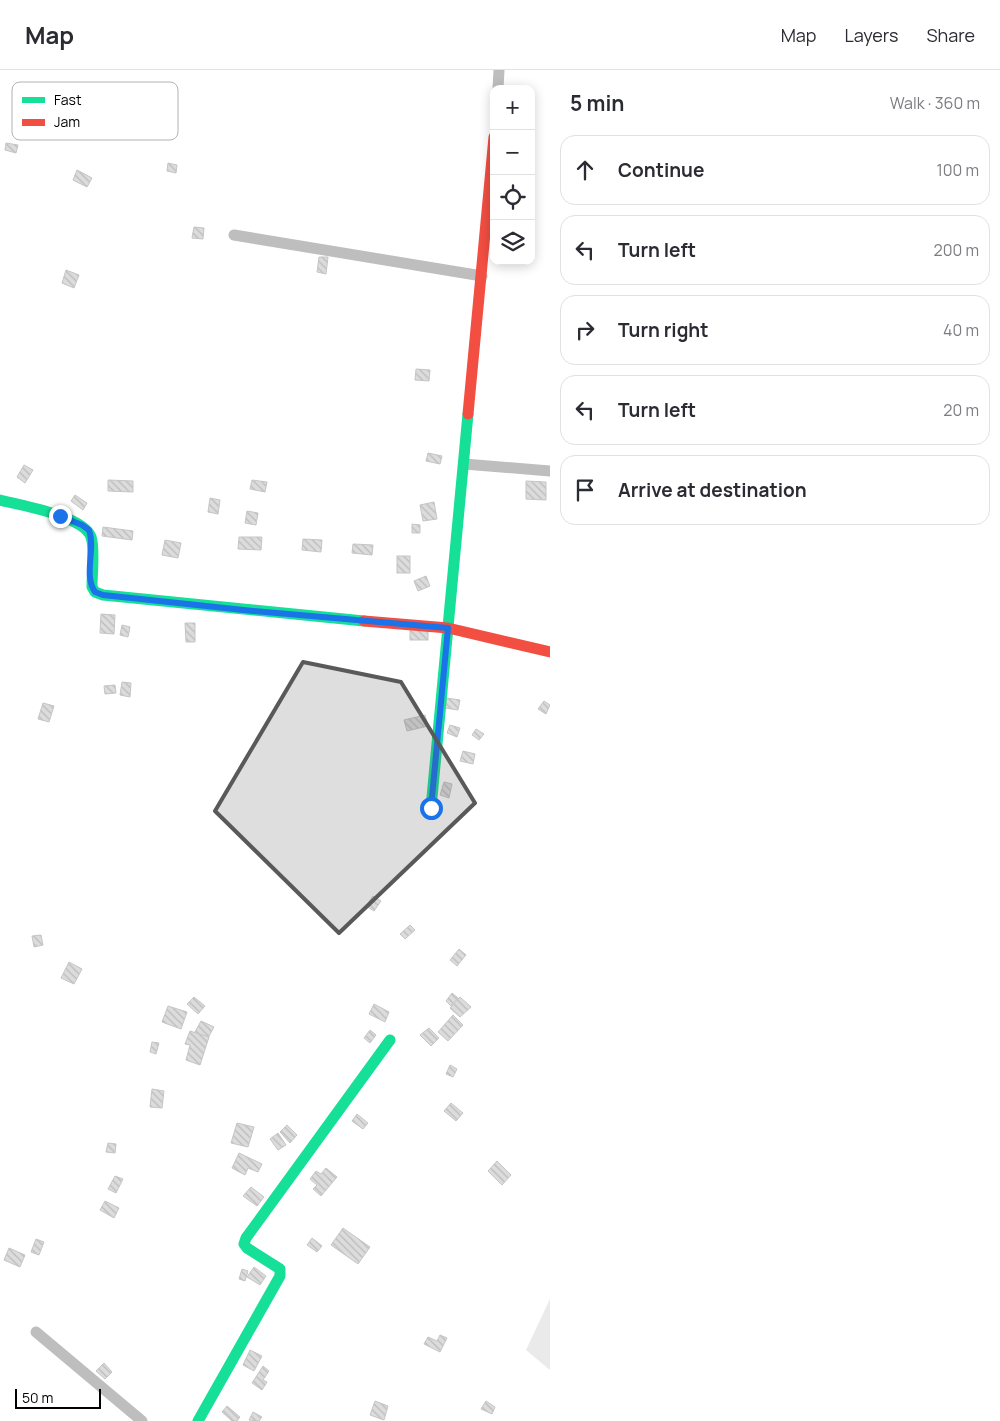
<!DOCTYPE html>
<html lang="en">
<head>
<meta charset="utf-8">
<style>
	:root { --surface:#fff; --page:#f7f7f7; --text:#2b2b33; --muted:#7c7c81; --line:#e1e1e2 }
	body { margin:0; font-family:Manrope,sans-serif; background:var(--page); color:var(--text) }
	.controls { position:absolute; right:15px; top:15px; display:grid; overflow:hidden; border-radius:10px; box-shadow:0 2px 12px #0003 }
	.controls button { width:45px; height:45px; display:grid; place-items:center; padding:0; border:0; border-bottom:1px solid var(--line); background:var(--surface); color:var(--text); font:25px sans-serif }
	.scale { position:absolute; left:15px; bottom:12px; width:86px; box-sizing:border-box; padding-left:5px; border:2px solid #000; border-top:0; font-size:14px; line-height:18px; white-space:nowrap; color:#000; -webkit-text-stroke:4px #fff; paint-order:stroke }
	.stop { position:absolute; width:15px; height:15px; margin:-11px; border:4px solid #1a73e8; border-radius:50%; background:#fff }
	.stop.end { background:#1a73e8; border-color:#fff; box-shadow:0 1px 5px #0008 }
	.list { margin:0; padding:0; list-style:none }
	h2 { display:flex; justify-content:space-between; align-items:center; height:65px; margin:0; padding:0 20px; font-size:21px }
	h2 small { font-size:16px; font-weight:400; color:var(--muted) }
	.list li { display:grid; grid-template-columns:32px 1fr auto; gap:15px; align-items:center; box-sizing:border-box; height:70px; margin:0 10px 10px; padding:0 10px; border:1px solid var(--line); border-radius:15px }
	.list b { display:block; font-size:19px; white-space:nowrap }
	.list em { font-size:16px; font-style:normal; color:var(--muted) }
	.icon { flex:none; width:28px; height:28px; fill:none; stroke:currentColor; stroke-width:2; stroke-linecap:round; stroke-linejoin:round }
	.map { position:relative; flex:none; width:550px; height:1351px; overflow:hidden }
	header { display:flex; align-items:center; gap:30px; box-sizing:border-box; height:70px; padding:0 25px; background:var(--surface); border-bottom:1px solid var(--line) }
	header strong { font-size:24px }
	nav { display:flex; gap:28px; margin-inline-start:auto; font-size:18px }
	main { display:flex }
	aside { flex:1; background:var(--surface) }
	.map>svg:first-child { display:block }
	.green { fill:#eaeaea }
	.building { fill:url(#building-back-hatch); stroke:#c5c5c5 }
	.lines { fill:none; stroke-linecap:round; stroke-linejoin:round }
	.street { stroke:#bebebe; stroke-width:11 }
	.fast { stroke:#16e098; stroke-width:11 }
	.jam { stroke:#f24e42; stroke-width:11 }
	.route { stroke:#1a73e8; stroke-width:6 }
	.marked { fill:#595959; fill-opacity:0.2; stroke:#595959; stroke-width:4; stroke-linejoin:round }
	.key { fill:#fff; stroke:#b2b2b2; stroke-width:1 }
	.key-label { font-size:14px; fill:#000 }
</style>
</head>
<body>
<header>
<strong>Map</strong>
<nav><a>Map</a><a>Layers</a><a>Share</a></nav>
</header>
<main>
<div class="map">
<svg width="550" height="1351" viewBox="0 0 550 1351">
	<defs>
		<pattern id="building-back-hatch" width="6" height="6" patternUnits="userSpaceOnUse" patternTransform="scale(1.25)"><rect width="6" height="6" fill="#dcdcdc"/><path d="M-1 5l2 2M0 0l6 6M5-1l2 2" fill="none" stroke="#bbb"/></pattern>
	</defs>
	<rect width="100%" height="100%" fill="#fff"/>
	<!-- green -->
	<path class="green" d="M550,1229V1300L526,1280Z"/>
	<!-- building -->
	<g class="building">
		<path d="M6,73L18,75L16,83L5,80Z"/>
		<path d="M168,93L177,95L176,103L167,101Z"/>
		<path d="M77,100L92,108L87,117L73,110Z"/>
		<path d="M194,157L204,158L203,169L192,168Z"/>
		<path d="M319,187H328L326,204L317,202Z"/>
		<path d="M66,200L79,205L74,218L62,213Z"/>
		<path d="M416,299L430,300L429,311L415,310Z"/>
		<path d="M428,383L442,386L440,394L426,391Z"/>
		<path d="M24,395L33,400L25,413L17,407Z"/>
		<path d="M108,410L133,411V422L108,421Z"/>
		<path d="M252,410L267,412L265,422L250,419Z"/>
		<path d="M526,411L546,412V430L526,429Z"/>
		<path d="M75,425L87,433L83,440L71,431Z"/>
		<path d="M210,428L220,430L218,444L208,442Z"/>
		<path d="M434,432L437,449L423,451L420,435Z"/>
		<path d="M247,441L258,443L256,455L245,453Z"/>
		<path d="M412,454L420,455V463H412Z"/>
		<path d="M103,457L133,461L132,470L102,466Z"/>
		<path d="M239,467H262L261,480L238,479Z"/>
		<path d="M303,469L322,470L321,482L302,480Z"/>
		<path d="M165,470L181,473L178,488L162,485Z"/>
		<path d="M353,474L373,475L372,485L352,483Z"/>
		<rect x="397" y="486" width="13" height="17"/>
		<path d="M426,506L430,516L418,521L414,511Z"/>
		<path d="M101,544L115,545L114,564L100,563Z"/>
		<path d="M185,553H195V572H186Z"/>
		<path d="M122,555L130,557L128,567L120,565Z"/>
		<rect x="410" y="559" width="18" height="11"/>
		<path d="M122,612L131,613L130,627L120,625Z"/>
		<path d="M115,615L116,623L105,624L104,616Z"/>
		<path d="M447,628L460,630L458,640L445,638Z"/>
		<path d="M544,631L550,635L546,644L538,639Z"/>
		<path d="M43,633L54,636L49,652L38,649Z"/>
		<path d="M425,645L428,656L407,661L404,650Z"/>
		<path d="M450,655L460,658L457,667L447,663Z"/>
		<path d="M476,659L484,664L479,670L472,665Z"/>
		<path d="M463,681L475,684L473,694L460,691Z"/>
		<path d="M444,712L452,714L449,728L440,725Z"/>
		<path d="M373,826L381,831L374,841L366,836Z"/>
		<path d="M410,855L415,860L405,869L400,864Z"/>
		<path d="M41,865L43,875L34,877L32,866Z"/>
		<path d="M459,879L466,885L457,896L450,890Z"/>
		<path d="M69,892L82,899L74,914L61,908Z"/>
		<path d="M452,923L458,928L451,936L446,931Z"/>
		<path d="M194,927L205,936L198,944L187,934Z"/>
		<path d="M460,927L471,937L460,947L450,938Z"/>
		<path d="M374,934L389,942L385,952L369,944Z"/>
		<path d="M168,936L187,942L181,959L162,952Z"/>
		<path d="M453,945L463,955L448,971L438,962Z"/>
		<path d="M201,951L214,957L208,968L195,962Z"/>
		<path d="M429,958L439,968L431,976L420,965Z"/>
		<path d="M370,960L376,965L370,973L364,968Z"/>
		<path d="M190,961L209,967L200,995L186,990L190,975L185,974Z"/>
		<path d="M152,972L159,973L156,984L150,982Z"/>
		<path d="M450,995L457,999L453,1007L446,1004Z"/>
		<path d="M152,1019L164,1021L162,1038L150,1037Z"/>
		<path d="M451,1033L463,1043L456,1051L444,1041Z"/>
		<path d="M357,1044L368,1053L363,1059L352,1051Z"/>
		<path d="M237,1053L254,1057L248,1077L231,1073Z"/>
		<path d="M287,1055L297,1065L290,1073L280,1062Z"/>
		<path d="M278,1063L286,1075L278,1080L270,1069Z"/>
		<path d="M108,1073L116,1074L115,1083L106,1082Z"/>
		<path d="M239,1083L262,1094L258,1102L248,1098L245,1105L232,1098Z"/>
		<path d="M497,1091L511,1105L502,1115L488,1101Z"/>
		<path d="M326,1098L337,1107L321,1126L313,1119L317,1115L310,1109L316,1101L321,1104Z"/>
		<path d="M115,1106L123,1109L116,1123L108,1119Z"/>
		<path d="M251,1117L264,1127L257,1136L243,1126Z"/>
		<path d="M105,1131L119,1138L114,1148L100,1140Z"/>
		<path d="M343,1158L370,1177L358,1194L331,1175Z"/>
		<path d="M312,1168L322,1176L317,1182L307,1175Z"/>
		<path d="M36,1169L44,1172L39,1185L31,1182Z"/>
		<path d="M9,1178L25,1185L20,1197L4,1190Z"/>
		<path d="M254,1197L266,1206L260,1215L247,1207Z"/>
		<path d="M242,1199L248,1201L245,1211L239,1209Z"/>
		<path d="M440,1265L447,1268L440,1282L424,1274L428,1267L437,1271Z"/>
		<path d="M250,1280L262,1286L254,1301L243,1295Z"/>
		<path d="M104,1293L112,1302L105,1309L96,1301Z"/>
		<path d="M263,1296L269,1301L263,1310L267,1312L262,1320L252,1313Z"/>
		<path d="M375,1331L388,1336L384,1350L370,1345Z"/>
		<path d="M486,1331L495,1337L492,1344L481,1339Z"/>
		<path d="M227,1336L240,1347L237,1351H232L222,1342Z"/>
		<path d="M253,1342L262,1347L259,1351L249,1350Z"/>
	</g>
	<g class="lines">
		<!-- street -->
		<g class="street">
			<path d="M498,19L499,0"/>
			<path d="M234,165L482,206"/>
			<path d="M464,394L550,401"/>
			<path d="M36,1262L142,1351"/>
		</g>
		<!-- fast -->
		<g class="fast">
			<path d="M0,430C20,435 84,446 91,467C95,478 92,504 92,517L95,522L103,525L364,551"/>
			<path d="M431,738L468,344"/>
			<path d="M198,1351L280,1206V1199L247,1178L244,1174L246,1168L390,970"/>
		</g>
		<!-- jam -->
		<g class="jam">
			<path d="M468,344L494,67"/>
			<path d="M364,551L448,558L550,582"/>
		</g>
	</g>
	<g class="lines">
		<!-- route -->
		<path class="route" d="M60,446L82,455L89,460C96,479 83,505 95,522L103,525L253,541L448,558L431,738"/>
	</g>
	<!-- marked area -->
	<path class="marked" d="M303,592L401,612L475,733L339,863L215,741Z"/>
	<!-- legend -->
	<rect x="12" y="12" width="166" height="58" rx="8" class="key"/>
	<rect x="22" y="27" width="23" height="6" fill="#16e098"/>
	<rect x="22" y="49" width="23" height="7" fill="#f24e42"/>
	<g class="key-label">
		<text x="54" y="35">Fast</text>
		<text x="54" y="57">Jam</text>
	</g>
</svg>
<div class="controls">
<button>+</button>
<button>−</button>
<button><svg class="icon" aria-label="locate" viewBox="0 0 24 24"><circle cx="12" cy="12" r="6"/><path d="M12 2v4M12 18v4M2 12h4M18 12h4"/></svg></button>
<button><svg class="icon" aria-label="layers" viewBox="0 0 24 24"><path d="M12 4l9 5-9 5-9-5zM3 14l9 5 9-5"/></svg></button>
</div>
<div class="scale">50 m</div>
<div class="stop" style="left:431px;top:738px"></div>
<div class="stop end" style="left:60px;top:446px"></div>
</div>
<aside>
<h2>5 min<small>Walk · 360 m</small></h2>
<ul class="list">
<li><svg class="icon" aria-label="ahead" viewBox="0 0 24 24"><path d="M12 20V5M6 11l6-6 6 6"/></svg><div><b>Continue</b></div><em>100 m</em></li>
<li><svg class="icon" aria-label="left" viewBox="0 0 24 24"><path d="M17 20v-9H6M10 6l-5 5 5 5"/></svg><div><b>Turn left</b></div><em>200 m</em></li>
<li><svg class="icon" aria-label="right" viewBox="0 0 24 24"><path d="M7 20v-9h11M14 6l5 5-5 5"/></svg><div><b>Turn right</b></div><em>40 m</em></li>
<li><svg class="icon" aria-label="left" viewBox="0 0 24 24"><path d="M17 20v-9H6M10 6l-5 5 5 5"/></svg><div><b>Turn left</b></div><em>20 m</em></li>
<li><svg class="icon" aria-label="arrive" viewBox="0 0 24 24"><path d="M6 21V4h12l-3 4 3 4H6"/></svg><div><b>Arrive at destination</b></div></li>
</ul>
</aside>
</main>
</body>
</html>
